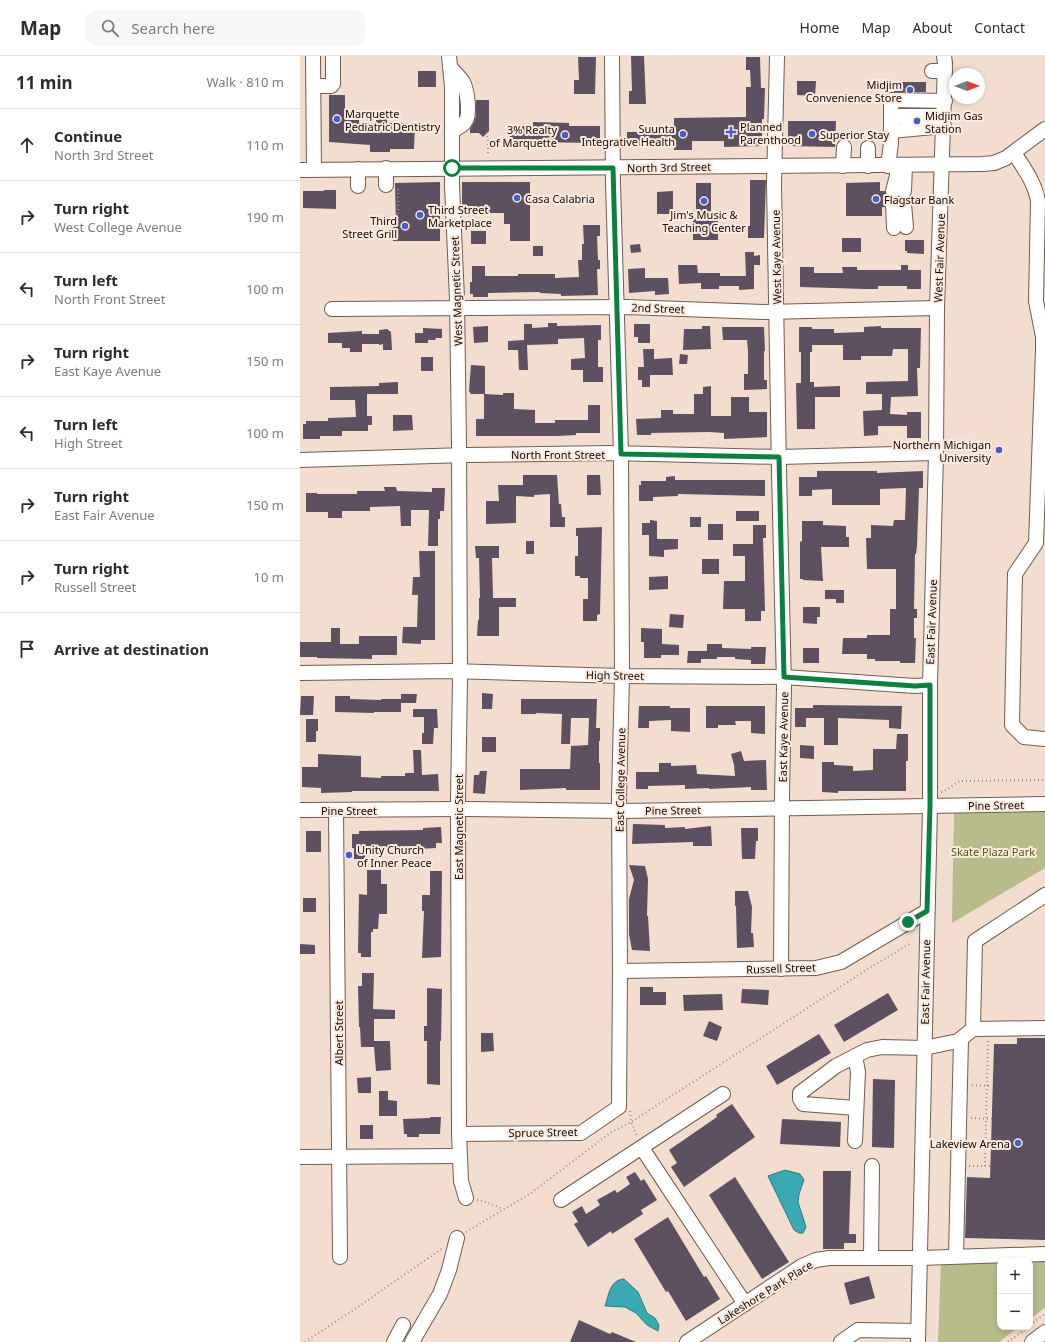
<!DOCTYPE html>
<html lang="en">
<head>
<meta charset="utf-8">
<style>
	:root { --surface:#fff; --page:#f7f7f7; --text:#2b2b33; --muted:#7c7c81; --line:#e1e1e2 }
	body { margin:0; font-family:"Noto Sans",sans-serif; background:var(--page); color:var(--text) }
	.controls { position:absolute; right:12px; bottom:12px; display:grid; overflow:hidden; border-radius:8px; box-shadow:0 2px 6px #0003 }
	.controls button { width:36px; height:36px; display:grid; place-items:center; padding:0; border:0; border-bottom:1px solid var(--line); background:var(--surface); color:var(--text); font:20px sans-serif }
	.compass { position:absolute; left:649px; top:12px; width:36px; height:36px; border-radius:50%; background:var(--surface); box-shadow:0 2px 6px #0003; rotate:90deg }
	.stop { position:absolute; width:12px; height:12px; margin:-9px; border:3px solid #0b8043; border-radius:50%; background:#fff }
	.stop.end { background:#0b8043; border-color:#fff; box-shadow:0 1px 4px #0008 }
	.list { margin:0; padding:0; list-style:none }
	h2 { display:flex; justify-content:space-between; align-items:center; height:52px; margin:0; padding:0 16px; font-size:17px }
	h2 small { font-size:13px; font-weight:400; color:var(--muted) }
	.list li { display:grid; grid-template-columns:26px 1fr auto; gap:12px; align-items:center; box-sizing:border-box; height:72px; padding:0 16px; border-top:1px solid var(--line) }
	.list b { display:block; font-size:15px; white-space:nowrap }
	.list p { margin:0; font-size:13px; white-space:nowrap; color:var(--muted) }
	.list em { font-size:13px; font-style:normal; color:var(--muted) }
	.icon { flex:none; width:22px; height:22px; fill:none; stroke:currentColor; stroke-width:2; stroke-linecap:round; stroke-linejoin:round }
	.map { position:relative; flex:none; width:745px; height:1286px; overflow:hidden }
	header { display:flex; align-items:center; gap:24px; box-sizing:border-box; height:56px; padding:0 20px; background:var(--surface); border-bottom:1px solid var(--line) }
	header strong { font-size:19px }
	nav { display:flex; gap:22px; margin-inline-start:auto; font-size:14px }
	.search { width:280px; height:36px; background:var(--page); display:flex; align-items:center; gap:10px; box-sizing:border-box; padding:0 14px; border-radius:12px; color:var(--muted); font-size:15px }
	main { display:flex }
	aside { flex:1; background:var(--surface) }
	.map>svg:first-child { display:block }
	.green { fill:#b8bc8d }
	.water { fill:#39aab3; stroke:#2d7a7f }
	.building { fill:#5c5061 }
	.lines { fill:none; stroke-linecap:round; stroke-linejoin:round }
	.minor-casing { stroke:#6f5c4f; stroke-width:16 }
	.path { stroke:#9d8d82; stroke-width:2; stroke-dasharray:1 3; stroke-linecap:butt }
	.minor { stroke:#fff; stroke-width:14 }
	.route { stroke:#0b8043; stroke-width:5 }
	.poi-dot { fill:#475bcf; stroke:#fdebdf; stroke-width:1.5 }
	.labels { text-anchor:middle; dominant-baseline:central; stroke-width:4; stroke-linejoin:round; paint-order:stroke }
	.poi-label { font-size:11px; fill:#110a06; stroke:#fdebdf; text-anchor:start }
	.street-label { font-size:11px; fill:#110a06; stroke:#fdebdf }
	.park-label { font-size:11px; fill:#53561d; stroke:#fdebdf }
</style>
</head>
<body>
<header>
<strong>Map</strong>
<div class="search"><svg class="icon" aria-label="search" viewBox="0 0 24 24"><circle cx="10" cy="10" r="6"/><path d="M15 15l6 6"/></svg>Search here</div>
<nav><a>Home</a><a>Map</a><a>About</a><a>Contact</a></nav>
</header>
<main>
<aside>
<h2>11 min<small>Walk · 810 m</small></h2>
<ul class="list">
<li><svg class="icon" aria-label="ahead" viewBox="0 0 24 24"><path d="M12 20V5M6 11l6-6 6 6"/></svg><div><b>Continue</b><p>North 3rd Street</p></div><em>110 m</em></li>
<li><svg class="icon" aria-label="right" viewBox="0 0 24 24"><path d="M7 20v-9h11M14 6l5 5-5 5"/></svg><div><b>Turn right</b><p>West College Avenue</p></div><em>190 m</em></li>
<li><svg class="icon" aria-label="left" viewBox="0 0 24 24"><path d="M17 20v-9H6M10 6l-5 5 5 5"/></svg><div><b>Turn left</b><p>North Front Street</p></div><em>100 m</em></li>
<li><svg class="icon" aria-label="right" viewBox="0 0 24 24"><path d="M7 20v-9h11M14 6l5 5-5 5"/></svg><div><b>Turn right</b><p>East Kaye Avenue</p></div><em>150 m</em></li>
<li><svg class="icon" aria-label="left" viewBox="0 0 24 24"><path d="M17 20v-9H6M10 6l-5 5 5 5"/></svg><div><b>Turn left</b><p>High Street</p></div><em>100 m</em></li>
<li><svg class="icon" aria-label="right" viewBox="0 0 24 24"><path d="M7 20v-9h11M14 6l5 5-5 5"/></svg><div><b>Turn right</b><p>East Fair Avenue</p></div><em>150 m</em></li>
<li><svg class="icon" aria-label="right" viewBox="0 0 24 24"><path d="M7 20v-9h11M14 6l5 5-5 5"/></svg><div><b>Turn right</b><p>Russell Street</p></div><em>10 m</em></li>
<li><svg class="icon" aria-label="arrive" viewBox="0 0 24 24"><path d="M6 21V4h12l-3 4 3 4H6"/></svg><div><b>Arrive at destination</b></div></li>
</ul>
</aside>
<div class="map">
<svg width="745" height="1286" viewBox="0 0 745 1286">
	<rect width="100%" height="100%" fill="#f3ddce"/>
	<!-- green -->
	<g class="green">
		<path d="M745,755V812L652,867L654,756Z"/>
		<path d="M641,1205H700V1271H719L699,1286H638Z"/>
		<path d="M730,1205H745V1252L730,1263Z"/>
	</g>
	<!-- water -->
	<g class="water">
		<path d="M485,1114L500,1118L504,1124L499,1138L498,1146L506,1171L503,1177H499L494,1174L468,1120Z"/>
		<path d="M324,1223L338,1236L347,1257L355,1262L359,1269L358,1275L347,1269L336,1257L325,1251L305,1250C309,1238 310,1224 324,1223Z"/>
	</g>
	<!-- building -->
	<g class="building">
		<path d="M331,0H344L346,48H329V35H332Z"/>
		<path d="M278,1H296L295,38H274V24H279Z"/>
		<path d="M446,1H460L461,32H465L464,63H462V90L424,91V85H392V94H374V88L327,90V76H348V70H374V62L446,61V31H451L450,14H446Z"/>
		<rect x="118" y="15" width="18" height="16"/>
		<path d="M497,25H516L515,40L497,39Z"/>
		<rect x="594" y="26" width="32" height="10"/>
		<path d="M29,39H45V64H59V67H76V58L87,59V67H115L114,93H90V96H70V89L29,86Z"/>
		<path d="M176,44H189V75L183,81L179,77H170V73L174,66L176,60Z"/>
		<path d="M488,65H536L535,91L488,90Z"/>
		<path d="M233,66L269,67V70H300V87L225,86V90H210V70H233Z"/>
		<path d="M450,124H466L464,182H448V170H450Z"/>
		<path d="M140,126V185H93V170H96L95,127Z"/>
		<path d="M162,126H230V185H210V168H204V157H162Z"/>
		<path d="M580,126V135H585L588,142L585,144V151H582V160H546V127Z"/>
		<path d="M396,127H411V162H418V184H393V162H396Z"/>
		<path d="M24,134H36V153L3,152V135H24Z"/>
		<path d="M373,135V158H357V136Z"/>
		<path d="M283,169H300V180H297L298,204H300V213H297L298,239L261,240V238L240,237V236L188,237V241H173V238H170V226H172V210H185V220H218V218H255V222L279,221L278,204H282V188H284Z"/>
		<rect x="171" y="175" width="15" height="13"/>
		<rect x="542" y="182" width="19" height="14"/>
		<path d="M605,184H624V198L607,197V195H605Z"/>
		<path d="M340,188L341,196L331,197L330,189Z"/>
		<rect x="233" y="190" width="10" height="10"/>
		<path d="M445,196H454V200L460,199V209H454V233L439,234V230H419V233H401V227L379,228L378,209H397L398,217H420V220H446Z"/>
		<path d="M601,209H608V214H621V233H607V230H578V233H566L500,231V211H514V217H543L542,211H557V214H601Z"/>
		<path d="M345,212V222H368L369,238L355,239V235L329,237L328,213Z"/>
		<path d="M248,267H257V270L301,269V284H298V311H303V326H283V314H271V303L285,302L284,282L258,283V288L227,289L228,314H219L218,294H208V285L224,284V268H232V272L248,271Z"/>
		<path d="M334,268H350V287H338V281H334Z"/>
		<path d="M188,270V286L174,287L173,271Z"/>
		<path d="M402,270H410L411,293L383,294L384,273H402Z"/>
		<path d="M581,270V272H621L620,312H617L618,340L591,341L590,358L607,359V356H621V382H607V370H578V379L564,380L563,355L582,354V338H566V326L608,325V293H593L592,300H561V304H543V289H512V296H510V326H514V331L540,330V341H515V373H497L496,327H501V296H499V271H512V273H534V277L564,276V271Z"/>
		<path d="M422,271H464L465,295H464V324H467V333L444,334V318H448V295L447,284H423Z"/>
		<path d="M123,272L142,273V282H136L135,284H128V287H115V277H123Z"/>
		<path d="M87,273L91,276L92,294H83V288L79,289V288H62V296H50V292H42V287H28V277L62,275V278H79V274Z"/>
		<path d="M343,293H354V303L372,302L373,319H350V331H342V324H338V311H344Z"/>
		<path d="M380,298L388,299L387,308H379Z"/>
		<rect x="121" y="301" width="12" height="14"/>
		<path d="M171,309L185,310V338H171L169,335Z"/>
		<path d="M98,326V338H67V360H72V369H68V375H42V380H20V383H3V368H6V365H28V362L56,361L55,344H30V331L79,330V327Z"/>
		<path d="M411,330V360H431V341H449V356H467V381L424,383V377L409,376L351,377V379H337L336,363L361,362V354H373V358H394V338H403V331Z"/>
		<path d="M203,337H214V353L235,354V367H255V364H288V349H300V377H276V379L258,380H176V363H184V338L203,339Z"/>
		<path d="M93,359H112L113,374L93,375Z"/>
		<path d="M517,415H577V417L623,415V432H619L617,490L616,498H615L614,553H617V562H614V582H616L615,607H600V605H575V603H567V598H542L543,582H567V579H590V553H596V513H567L566,482H571V469L593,470L594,464H605L606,432L580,433V449H532V433L512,434V440H499V421H517Z"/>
		<path d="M223,419H257L259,448H261L262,461H265V471H250V438L234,439V441L216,440V467L186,468V445H199L198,429H223Z"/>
		<path d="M287,419H300L301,439H287Z"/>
		<path d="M375,420V424H465V440L378,438V440L353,441V445H339V429H341V425H366V421Z"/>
		<path d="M84,431H96L97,435L132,436V432H145L144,455H140V463H138V490H128L129,454H111V470H101L100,450L70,451V455H42V462H28V456H6V437H17V438H57V435H85Z"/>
		<rect x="436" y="455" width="23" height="10"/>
		<rect x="390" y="461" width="11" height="10"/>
		<path d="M350,464L357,465V483H378V493L364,494V501L349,500V479H342V467H350Z"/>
		<path d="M502,465H523V469L546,470V481H549V491H521L523,525L503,524V523H500V486L502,485Z"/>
		<rect x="408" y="468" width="15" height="16"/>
		<path d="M453,469H466V482H463L465,555H461V565H445V553H423L424,525H445V500H433V488H453Z"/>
		<path d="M302,471L300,558L297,559V565H283V543H288V522H280V520H275V500H278V480H276V472Z"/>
		<rect x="226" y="485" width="8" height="13"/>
		<path d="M175,490H199V502H192L193,542H216V551H199V580H177L178,564H179V542H180L179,502H176Z"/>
		<path d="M119,495H135V584H121V588L102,587L103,571H117L118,539H112L113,521H120Z"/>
		<rect x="402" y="503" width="17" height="15"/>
		<path d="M368,520V533L349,534V521Z"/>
		<path d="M525,534H544V547H536V543H525Z"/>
		<path d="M503,551H520V561H517V568L503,567Z"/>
		<path d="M370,558L384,559L383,572L369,571Z"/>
		<path d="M31,572H40V588H59V580H97V599H72V603L17,602V601H0V586H31Z"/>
		<path d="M341,572L362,573V588L379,589V599H361V602H344V586H341Z"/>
		<path d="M407,588H422V592L451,593V591H466L465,608H451V604L435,603V601H417V603H401V607H387L388,595H407Z"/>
		<rect x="503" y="592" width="16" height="15"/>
		<path d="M182,637L193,638L192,653H182Z"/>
		<path d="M101,638H117L116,647H101V656H74V657L35,656V640H50V643L81,644V643H101Z"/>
		<path d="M1,640H14L13,659H0Z"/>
		<path d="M221,643H297L296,672H300V685H299V707H300V734H266V732L220,734V713H270L271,690L288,689L289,662H271L270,688H261L262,658L236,657V658H221Z"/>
		<path d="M513,649L602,650L601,673L589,672V664L538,662V689H524V662H506V671H495V652H513Z"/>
		<path d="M339,650H370V652H390V676L371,675V664L349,665V672H338Z"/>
		<path d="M406,650H465V678L451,677V665H435L436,669H418V672H406Z"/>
		<path d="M113,653H137L138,672H134L133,688H122V677H124V661H113Z"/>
		<path d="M6,663H18V675H16V686H6Z"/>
		<path d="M597,678H608V705H606V735H538V737L522,736V706H534V709L553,710V715L573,714V693H596Z"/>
		<rect x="182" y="681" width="14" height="15"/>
		<path d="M500,689L514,690V703L500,702Z"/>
		<path d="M113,694H121L122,719L138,718L139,735H52V736L21,737V732L2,731V711H18V698L61,700V721L81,722V720H105V717H114Z"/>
		<path d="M441,695L444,705L466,704L467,734H451V731L409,733V732L385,733V729L348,730V733H336V716H359V707H371V710L396,709L397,718L435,720L434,709L431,698Z"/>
		<path d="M180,715H187L185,738L173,737L174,719H179Z"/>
		<path d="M333,768L365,769V772L385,771V773L411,770L412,790H393V786L332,788Z"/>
		<path d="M141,771L142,787H136V792L117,793V798H103V792H65V803H54V792H52V778H59V775L123,774V772Z"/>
		<path d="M441,772H458V785H456L455,803H442Z"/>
		<rect x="6" y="775" width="15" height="21"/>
		<path d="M329,809L345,810L348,823L347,860H348L350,895L332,894L329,878V843L334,824Z"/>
		<path d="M67,814H81V828H87V858H79L78,873H73V876H71V901H61V897H58L59,838L67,839Z"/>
		<path d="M130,815H142L141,901L122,902L124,855H122V839H130Z"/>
		<path d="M435,835H448L452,851L451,877H453L454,891L437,892L436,850H435Z"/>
		<rect x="3" y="842" width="13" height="14"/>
		<path d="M0,888L15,889V898H0Z"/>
		<path d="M62,917H74L73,953L95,954V963H74V985H90L91,1014L76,1015L74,991H61L60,971H59L58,930H62Z"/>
		<path d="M340,931H353V936H366V949H340Z"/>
		<path d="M127,932L142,933L141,985H140V1029L127,1028V985H124V970H127Z"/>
		<path d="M442,933L469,934L468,949L441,947Z"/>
		<path d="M588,937L598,954L544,986L534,969Z"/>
		<path d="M422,938L423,954L384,955L383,939Z"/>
		<path d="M409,965L422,971L417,985L403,980Z"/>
		<path d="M181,977H193L194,995L181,996Z"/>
		<path d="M519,978L531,997L477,1029L466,1010Z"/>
		<path d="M717,982H745V1184L665,1182L667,1121L690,1122L694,988H717Z"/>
		<path d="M71,1021V1037H58L57,1022Z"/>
		<path d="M573,1023L595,1024L594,1092L572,1091Z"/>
		<path d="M79,1035H88V1044L97,1045V1060H79Z"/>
		<path d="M432,1048L455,1081L384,1131L371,1111L377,1107L369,1094L417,1061L416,1059Z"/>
		<path d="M130,1061H141L140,1078H119V1081H107V1078H104L103,1063L130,1062Z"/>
		<path d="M482,1063L541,1066L540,1091L480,1088Z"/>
		<rect x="60" y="1069" width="13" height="14"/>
		<path d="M523,1115H551L549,1178H556V1187H544V1193H523Z"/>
		<path d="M335,1116L341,1125L344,1123L357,1144L341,1154L343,1158L312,1178L311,1175L288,1191L274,1168L278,1166L272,1156L282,1150L286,1158L300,1149L297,1144L315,1134L317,1137L330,1128L326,1121Z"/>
		<path d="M435,1121L489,1206L462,1223L409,1139Z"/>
		<path d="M368,1161L404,1221L406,1220L420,1243L386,1265L368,1235L366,1236L334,1183Z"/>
		<path d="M569,1220L575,1242L550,1249L544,1227Z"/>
		<path d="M279,1264L310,1278L312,1276L336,1286H270Z"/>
	</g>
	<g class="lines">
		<!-- minor casing -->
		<g class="minor-casing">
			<g id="minor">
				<path d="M13,0L14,113"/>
				<path d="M149,0L152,31V130L157,243L159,388L160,624L158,744L159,1078L161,1125L166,1142"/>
				<path d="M477,0L474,128L479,414L484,630L482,741L481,913"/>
				<path d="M150,11C154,16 160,21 163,26C167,34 171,59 165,66C162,70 156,73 152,75"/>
				<path d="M632,15H645"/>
				<path d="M14,30H31L33,28V0"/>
				<path d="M591,60H644"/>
				<path d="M591,75L644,70"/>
				<path d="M568,92V110"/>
				<path d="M714,97C724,112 735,127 738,145L736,245L743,281V294L736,487L715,518L712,669L724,681L745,683"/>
				<path d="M543,110L544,91"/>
				<path d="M588,110L591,87V44L645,45"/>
				<path d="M86,112V129"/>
				<path d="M0,114L683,108L694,107L706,102L745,73"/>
				<path d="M58,130V113"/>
				<path d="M593,135L597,120V109"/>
				<path d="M604,135L605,109"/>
				<path d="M593,148L594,172"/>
				<path d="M604,148L606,171"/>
				<path d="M32,253L326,251L466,256L637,252"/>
				<path d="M0,404L167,399L311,397L479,401L636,397"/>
				<path d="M0,617L151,615L322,620L484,621L615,630L630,629"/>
				<path d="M0,754L166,753L320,755L745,748"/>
				<path d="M36,754L40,1201"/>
				<path d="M320,915L516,912L541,906L627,855"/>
				<path d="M673,973L745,972"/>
				<path d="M555,1000L558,1016L555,1085"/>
				<path d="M556,1052L503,1048L500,1043V1037L536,1010L567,994L582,991L624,992L658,985L673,973L675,885L745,839"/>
				<path d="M159,1078L281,1077L319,1051L320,915L319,741L322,620L321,398L313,127L312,0"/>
				<path d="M342,1092L445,1248"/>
				<path d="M0,1101L159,1100"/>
				<path d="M261,1144L423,1038"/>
				<path d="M656,1200L661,983"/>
				<path d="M571,1202L572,1110"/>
				<path d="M94,1286L103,1269"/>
				<path d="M112,1286L140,1238L149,1214L157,1182"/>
				<path d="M387,1286L502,1210L516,1204L529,1202H620L745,1198"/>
				<path d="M541,1286L558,1274L618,1275"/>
				<path d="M618,1286L630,750V629L636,397L637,252L645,7L644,0"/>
				<path d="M732,1286L745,1276"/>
			</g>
		</g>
		<!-- path -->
		<g class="path">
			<path d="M187,80L188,84V98"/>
			<path d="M98,133V177"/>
			<path d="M93,177H100"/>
			<path d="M641,736C648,734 654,728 660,725L745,724"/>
			<path d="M672,1029L692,1030"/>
			<path d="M330,1055L331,1066L337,1080"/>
			<path d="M671,1062L692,1063"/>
			<path d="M669,1110H690"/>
			<path d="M685,1110L688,985"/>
			<path d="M177,1144L183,1145L203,1153"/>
			<path d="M166,1176L231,1137L310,1077L331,1066L571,911L611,887"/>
			<path d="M730,1269L745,1258"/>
			<path d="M5,1286L55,1253L143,1192"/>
			<path d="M708,1286L728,1271"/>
		</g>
		<!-- minor -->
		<use href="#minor" class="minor"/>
	</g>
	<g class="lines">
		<!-- route -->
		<path class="route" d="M152,112H313L321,398L479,401L484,621L615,630L630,629V750L627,855L608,866"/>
	</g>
	<!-- markers -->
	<g class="poi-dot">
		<circle cx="610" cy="34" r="4"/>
		<circle cx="37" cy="63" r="4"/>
		<circle cx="617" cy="65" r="4"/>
		<path d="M429 70h4v4h4v4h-4v4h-4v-4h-4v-4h4z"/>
		<circle cx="383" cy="78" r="4"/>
		<circle cx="512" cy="78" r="4"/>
		<circle cx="265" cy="79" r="4"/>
		<circle cx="217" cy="142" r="4"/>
		<circle cx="576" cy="143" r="4"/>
		<circle cx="404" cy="145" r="4"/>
		<circle cx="120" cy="159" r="4"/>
		<circle cx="105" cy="170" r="4"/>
		<circle cx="699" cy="394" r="4"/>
		<circle cx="49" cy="799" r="4"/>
		<circle cx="718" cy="1087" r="4"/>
	</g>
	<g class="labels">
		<!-- poi labels -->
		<g class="poi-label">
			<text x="602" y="28" text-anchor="end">Midjim<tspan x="602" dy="13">Convenience Store</tspan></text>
			<text x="45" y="57">Marquette<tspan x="45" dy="13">Pediatric Dentistry</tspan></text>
			<text x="625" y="59">Midjim Gas<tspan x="625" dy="13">Station</tspan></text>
			<text x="440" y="70">Planned<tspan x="440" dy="13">Parenthood</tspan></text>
			<text x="375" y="72" text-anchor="end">Suunta<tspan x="375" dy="13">Integrative Health</tspan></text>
			<text x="257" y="73" text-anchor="end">3% Realty<tspan x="257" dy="13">of Marquette</tspan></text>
			<text x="520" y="78">Superior Stay</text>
			<text x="225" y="142">Casa Calabria</text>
			<text x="584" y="143">Flagstar Bank</text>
			<text x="128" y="153">Third Street<tspan x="128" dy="13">Marketplace</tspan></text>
			<text x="404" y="158" text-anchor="middle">Jim's Music &amp;<tspan x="404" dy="13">Teaching Center</tspan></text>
			<text x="97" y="164" text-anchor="end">Third<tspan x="97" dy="13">Street Grill</tspan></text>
			<text x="691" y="388" text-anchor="end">Northern Michigan<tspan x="691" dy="13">University</tspan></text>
			<text x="57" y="793">Unity Church<tspan x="57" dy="13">of Inner Peace</tspan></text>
			<text x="710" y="1087" text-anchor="end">Lakeview Arena</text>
		</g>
		<!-- street labels -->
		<g class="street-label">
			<text transform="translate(369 111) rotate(-1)">North 3rd Street</text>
			<text transform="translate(476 201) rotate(-91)">West Kaye Avenue</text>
			<text transform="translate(639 202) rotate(-88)">West Fair Avenue</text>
			<text transform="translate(156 235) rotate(-92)">West Magnetic Street</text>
			<text transform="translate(358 252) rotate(2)">2nd Street</text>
			<text x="258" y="398">North Front Street</text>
			<text transform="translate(631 566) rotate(-88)">East Fair Avenue</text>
			<text transform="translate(315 619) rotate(1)">High Street</text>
			<text transform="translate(483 681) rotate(-89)">East Kaye Avenue</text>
			<text transform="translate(320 724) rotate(-89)">East College Avenue</text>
			<text transform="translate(696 749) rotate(-1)">Pine Street</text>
			<text x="49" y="754">Pine Street</text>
			<text transform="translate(373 754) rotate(-1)">Pine Street</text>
			<text transform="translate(158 771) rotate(-90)">East Magnetic Street</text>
			<text transform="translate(481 912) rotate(-2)">Russell Street</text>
			<text transform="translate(625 926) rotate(-89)">East Fair Avenue</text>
			<text transform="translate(38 977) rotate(-90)">Albert Street</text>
			<text transform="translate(243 1076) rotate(-1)">Spruce Street</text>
			<text transform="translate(465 1236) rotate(-32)">Lakeshore Park Place</text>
		</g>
		<!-- park labels -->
		<g class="park-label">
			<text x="693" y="795">Skate Plaza Park</text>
		</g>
	</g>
</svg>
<div class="controls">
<button>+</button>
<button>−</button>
</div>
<svg class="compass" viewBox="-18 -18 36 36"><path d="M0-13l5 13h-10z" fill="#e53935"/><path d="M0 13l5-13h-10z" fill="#7c7c81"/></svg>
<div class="stop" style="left:152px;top:112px"></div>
<div class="stop end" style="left:608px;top:866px"></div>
</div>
</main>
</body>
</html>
